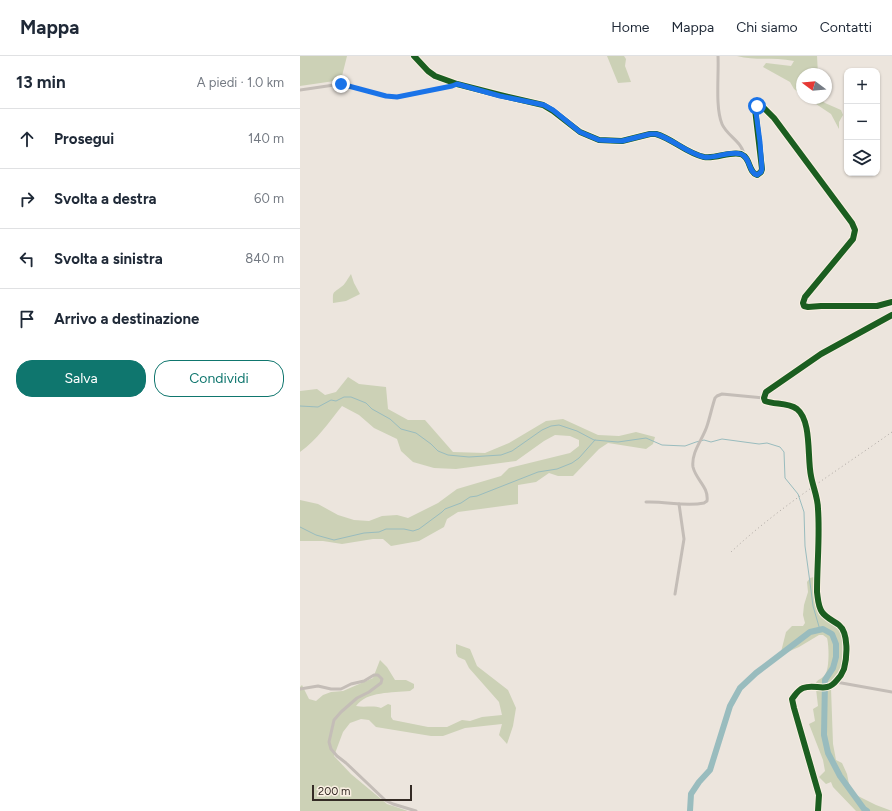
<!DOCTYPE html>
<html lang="it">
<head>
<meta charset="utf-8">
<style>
	:root { --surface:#fff; --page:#f6f6f7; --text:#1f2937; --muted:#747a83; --line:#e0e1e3; --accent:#0f766e }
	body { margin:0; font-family:Figtree,sans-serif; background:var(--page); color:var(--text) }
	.controls { position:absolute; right:12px; top:12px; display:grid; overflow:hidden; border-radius:8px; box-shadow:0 1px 3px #0004 }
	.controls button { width:36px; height:36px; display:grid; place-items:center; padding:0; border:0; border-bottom:1px solid var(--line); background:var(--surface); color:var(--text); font:20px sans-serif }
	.compass { position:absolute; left:496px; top:12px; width:36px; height:36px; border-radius:50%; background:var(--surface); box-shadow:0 1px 3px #0004; rotate:286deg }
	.scale { position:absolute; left:12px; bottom:10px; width:100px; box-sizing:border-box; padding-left:4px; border:2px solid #342b25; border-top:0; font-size:11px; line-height:14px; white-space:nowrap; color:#342b25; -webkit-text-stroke:3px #faf0e3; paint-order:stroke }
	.stop { position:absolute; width:12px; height:12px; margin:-9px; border:3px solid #1a73e8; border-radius:50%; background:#fff }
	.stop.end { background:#1a73e8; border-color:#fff; box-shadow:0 1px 4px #0008 }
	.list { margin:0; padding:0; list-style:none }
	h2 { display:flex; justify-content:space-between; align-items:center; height:52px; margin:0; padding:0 16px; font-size:17px }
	h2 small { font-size:13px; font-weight:400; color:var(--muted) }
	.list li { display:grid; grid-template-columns:26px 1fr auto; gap:12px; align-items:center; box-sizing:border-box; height:60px; padding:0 16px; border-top:1px solid var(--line) }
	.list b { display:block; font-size:15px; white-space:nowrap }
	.list em { font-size:13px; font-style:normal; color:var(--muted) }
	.actions { display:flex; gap:8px; padding:12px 16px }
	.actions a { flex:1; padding:9px 0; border:1px solid var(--accent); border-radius:16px; text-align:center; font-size:14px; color:var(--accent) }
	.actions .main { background:var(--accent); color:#fff }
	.icon { flex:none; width:22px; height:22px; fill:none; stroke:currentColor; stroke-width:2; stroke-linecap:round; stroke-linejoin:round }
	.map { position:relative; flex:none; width:592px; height:755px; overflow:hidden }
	header { display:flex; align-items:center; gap:24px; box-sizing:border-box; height:56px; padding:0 20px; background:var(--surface); border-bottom:1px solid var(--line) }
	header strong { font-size:19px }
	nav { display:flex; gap:22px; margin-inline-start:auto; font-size:14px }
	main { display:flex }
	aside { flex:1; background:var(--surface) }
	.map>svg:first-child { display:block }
	.green { fill:#ccd1b6 }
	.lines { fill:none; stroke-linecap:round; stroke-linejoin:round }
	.stream { stroke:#99bcbe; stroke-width:1 }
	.river { stroke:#99bcbe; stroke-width:6 }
	.street-tunnel { stroke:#c7c0b8; stroke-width:3; stroke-dasharray:3 1.5; stroke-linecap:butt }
	.street { stroke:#c4bdb7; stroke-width:3 }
	.rail { stroke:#aca6a1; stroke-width:1; stroke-dasharray:1 3; stroke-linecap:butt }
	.cycleway-casing { stroke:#faf0e3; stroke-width:8 }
	.cycleway { stroke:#1b5e20; stroke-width:6 }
	.route { stroke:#1a73e8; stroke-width:5 }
</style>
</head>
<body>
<header>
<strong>Mappa</strong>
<nav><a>Home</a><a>Mappa</a><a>Chi siamo</a><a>Contatti</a></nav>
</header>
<main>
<aside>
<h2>13 min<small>A piedi · 1.0 km</small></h2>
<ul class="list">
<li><svg class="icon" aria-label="ahead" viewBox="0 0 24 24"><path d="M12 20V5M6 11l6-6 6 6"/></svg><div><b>Prosegui</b></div><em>140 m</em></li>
<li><svg class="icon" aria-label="right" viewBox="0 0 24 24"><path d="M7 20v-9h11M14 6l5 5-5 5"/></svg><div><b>Svolta a destra</b></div><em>60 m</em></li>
<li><svg class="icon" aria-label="left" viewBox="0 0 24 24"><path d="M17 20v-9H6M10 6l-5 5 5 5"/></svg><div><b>Svolta a sinistra</b></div><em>840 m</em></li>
<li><svg class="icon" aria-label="arrive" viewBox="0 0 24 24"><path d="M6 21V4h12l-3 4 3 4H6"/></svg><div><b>Arrivo a destinazione</b></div></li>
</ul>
<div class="actions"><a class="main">Salva</a><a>Condividi</a></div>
</aside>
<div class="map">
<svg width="592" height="755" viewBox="0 0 592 755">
	<rect width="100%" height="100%" fill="#ece5dd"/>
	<!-- green -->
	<g class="green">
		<path d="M0,0H47L41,24L0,30Z"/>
		<path d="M307,0H324L326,3L325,10L331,26L318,27Z"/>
		<path d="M437,0H517L518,18H502V39L494,33L490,26L463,11L466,7L491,10L494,5C475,1 456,5 437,0Z"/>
		<path d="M507,42H519L525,47L541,54L543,59L539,66V73L531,58Z"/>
		<path d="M51,218L54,227L60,238L46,245L33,247C33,235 32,238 41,231C45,229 48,222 51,218Z"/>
		<path d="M48,321L59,328L86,331L88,353L108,364H125L153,396L185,397L209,387L246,365L263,363L298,379L319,380L336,376L355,381L353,388L346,393L308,387L299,393L273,420H258L249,417L236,426L218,429V448L158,456L147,463L144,471L119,485L91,490L83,483H73L42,488L23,485H0V444L18,448L38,459L54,464L69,465L82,460L97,459L108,462L138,447L157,433L201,420L209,412L270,397L279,390V384L270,380L255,379L244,385L216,405L156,413L134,412L113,406L101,395L97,383L74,372L59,359L42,350C29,366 17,384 0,396V335L17,333L25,339L36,336Z"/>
		<path d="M514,521V538L519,557L539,572L543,580L542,612L527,630L515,629C518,622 519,625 524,620C530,615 529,589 527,582L523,579H519L499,591L483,598L481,596L486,576L492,570H503L505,567L503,559L504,549L508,536L507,526L510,522Z"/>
		<path d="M156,588L170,593L177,610L208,634L216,652L213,670L207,688L199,679L202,668L165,672L143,680H131L76,671L69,664L61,663L50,667L43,676L34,700L51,718L87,748L108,755H0V631L2,629L9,643L16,645L23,639L31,636L43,635L73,622L80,604L87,611L95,624H106L114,628V632L110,635C92,637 67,635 56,650C65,652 73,649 81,652L88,648L91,649V661L93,664L128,671H147L162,664L170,665L182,661L202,659L199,646L169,612L165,604L158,601L156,597Z"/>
		<path d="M531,632L533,688L536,704L542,707L547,718L549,728L556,739L576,749L592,755H556L533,731L531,726L526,728L519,721L525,715L523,704L509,668L515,665L513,653L518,650L516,633Z"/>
	</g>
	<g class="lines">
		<!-- stream -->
		<g class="stream">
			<path d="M0,350L18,351L31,344L36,345L44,341H51L66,347L72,353L90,363L101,373L116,377L131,388L138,395L148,399L169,401L201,399L212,395L242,374L251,370L259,369L277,375L294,384L318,386L346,382L362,389L385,390L396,386L404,384L411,386L422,383L459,388L467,387L480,391L484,396L485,422L498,438L504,456L505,490L511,534L513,550L520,574"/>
			<path d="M0,471L16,479L34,484L64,477L79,476L86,473H104L113,475L119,473L142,456L145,453L161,447L170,441L177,440L238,416L257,413L272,407L279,402L295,384"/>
		</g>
		<!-- river -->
		<path class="river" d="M390,755L391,738L399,726L410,714L430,650L440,632L456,617L510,576L523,573L532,578L536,588V601L533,612L525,624L524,679L528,697L540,720L564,753L567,755"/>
		<!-- street-tunnel -->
		<path class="street-tunnel" d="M512,426L516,441"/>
		<!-- street -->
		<g class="street">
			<path d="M114,0L128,15L135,20L157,28L200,39L243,49L253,55L280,76L299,84L322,85L350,78H356C373,83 386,97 404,101C416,103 430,95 441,98C451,102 448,116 457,119L461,116L462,113L455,53L457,50H462L474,62L552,167L555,174L553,183L505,241L503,247L504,250L508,251L521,250H577L592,246"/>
			<path d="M418,0C419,19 415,51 422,68C427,80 444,87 444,100"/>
			<path d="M0,34L41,28L86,40L97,41L152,30L157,28"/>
			<path d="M512,426L506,368C495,340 484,353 465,345L464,339L496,315L521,298L592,259"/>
			<path d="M516,441L518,452L517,536C518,543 518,550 522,556C526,562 534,565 539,569C549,577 547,602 544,613C542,618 540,621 537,624C526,638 516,627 503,632C498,634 496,638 492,643L494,652L519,739L518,755"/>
			<path d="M346,446C366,445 385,451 404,447L407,445C409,431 396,424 393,411C391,396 403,383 407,370C410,361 412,351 415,342L417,340L422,338L464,342"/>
			<path d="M375,538L384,483L379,448"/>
			<path d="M536,626L592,636"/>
			<path d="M0,633L18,630L31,633H41L51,628L64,625L74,619H78L82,623L81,627L69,636L57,642L41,656L34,664L29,686L31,693L37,700L46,707L85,744L93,748L116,755"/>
		</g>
		<!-- rail -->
		<path class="rail" d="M431,496C480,450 537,415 592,376"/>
		<!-- cycleway casing -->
		<g class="cycleway-casing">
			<g id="cycleway">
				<path d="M114,0L128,15L135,20L157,28L200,39L243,49L253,55L280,76L299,84L322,85L350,78H356C373,83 386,97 404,101C416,103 430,95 441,98C451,102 448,116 457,119L461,116L462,113L455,53L457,50H462L474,62L552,167L555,174L553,183L505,241L503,247L504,250L508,251L521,250H577L592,246"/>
				<path d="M518,755L519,739L494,652L492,643C496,638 498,634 503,632C516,627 526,638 537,624C540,621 542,618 544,613C547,602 549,577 539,569C534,565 526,562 522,556C518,550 518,543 517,536C517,508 520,480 518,453C518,442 513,431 511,420C507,402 512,365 497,353C487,346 475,349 465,345L464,342L466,336L521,298L592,259"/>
			</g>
		</g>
		<!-- cycleway -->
		<use href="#cycleway" class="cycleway"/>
	</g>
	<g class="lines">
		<!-- route -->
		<path class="route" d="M41,28L86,40L97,41L152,30L157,28L200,40L244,49L253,54L280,76L299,84L322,85L350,78H356C373,83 386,97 404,101C416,103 429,94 441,98C451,102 448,116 457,119L461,116L462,113L460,86L456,56L457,50"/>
	</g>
</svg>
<div class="controls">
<button>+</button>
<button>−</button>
<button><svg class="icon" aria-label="layers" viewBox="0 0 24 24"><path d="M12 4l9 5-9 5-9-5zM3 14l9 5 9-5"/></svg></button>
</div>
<svg class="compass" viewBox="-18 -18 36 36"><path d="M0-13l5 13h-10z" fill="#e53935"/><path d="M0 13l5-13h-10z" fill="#747a83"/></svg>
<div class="scale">200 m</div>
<div class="stop" style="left:457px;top:50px"></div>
<div class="stop end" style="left:41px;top:28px"></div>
</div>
</main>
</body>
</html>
